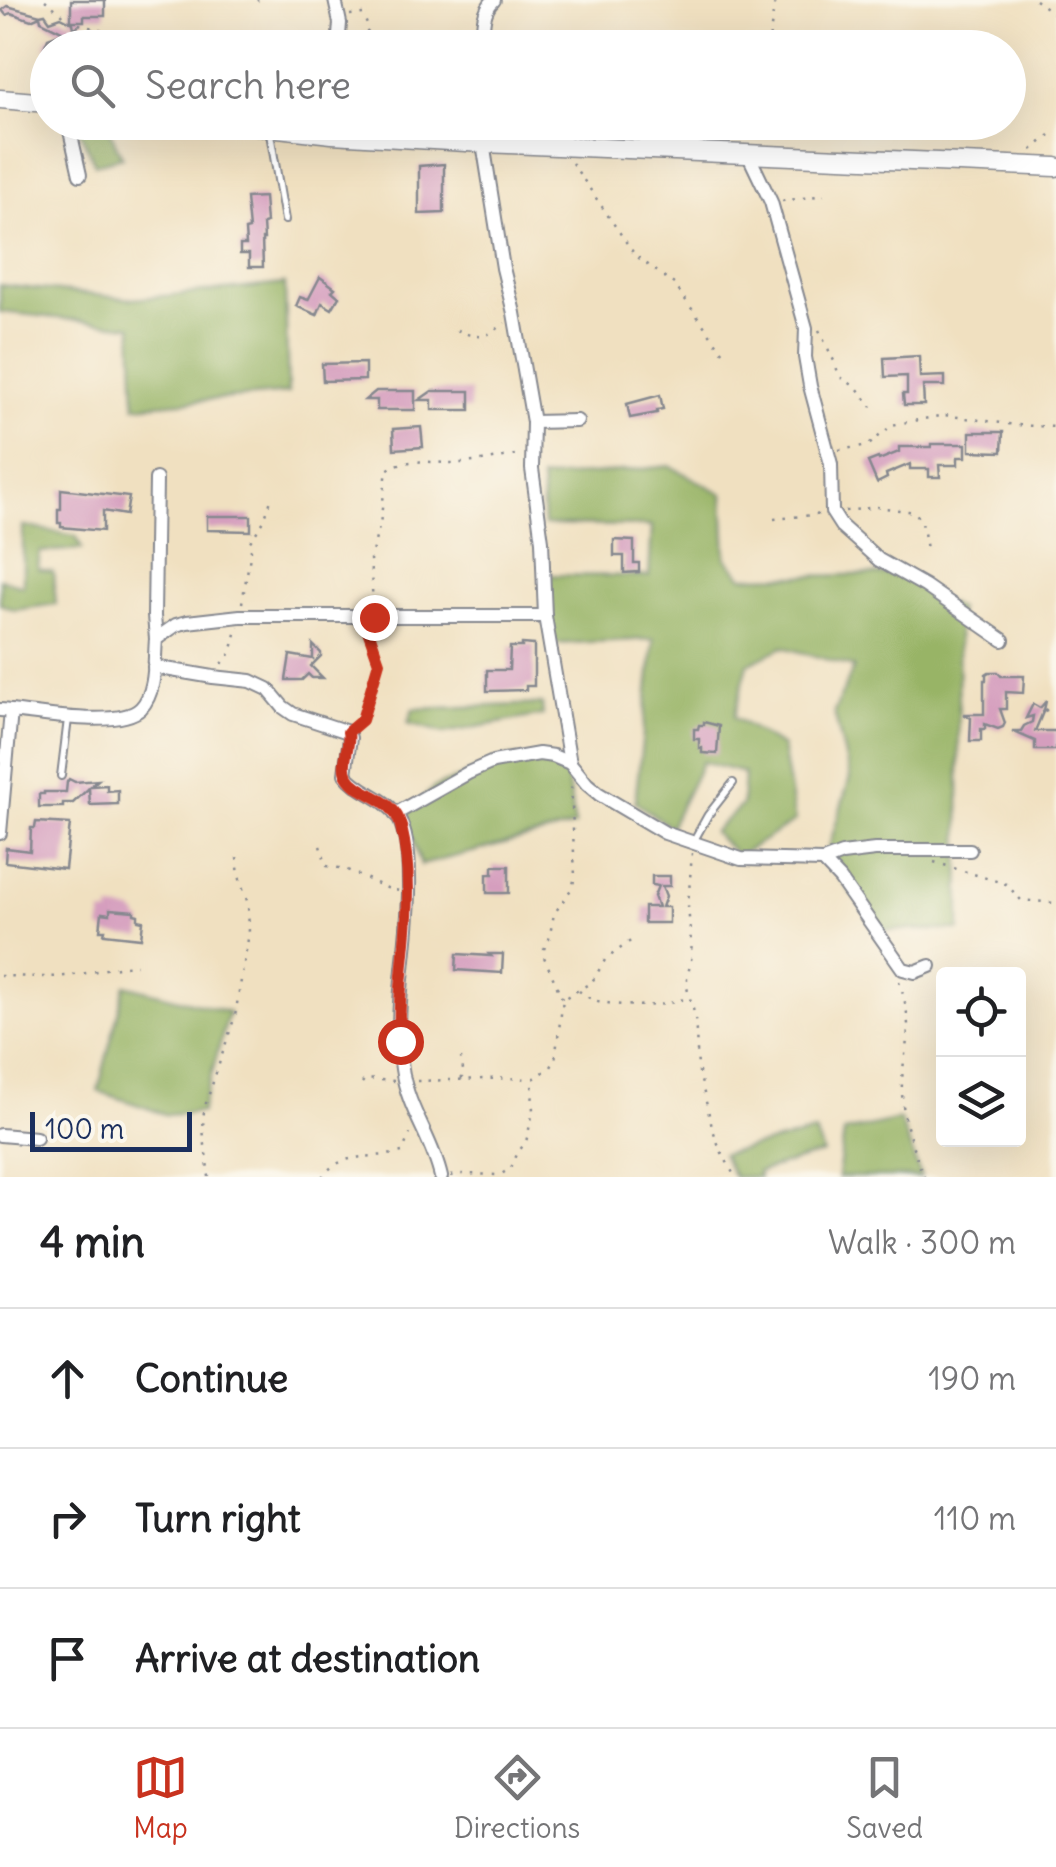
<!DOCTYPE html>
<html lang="en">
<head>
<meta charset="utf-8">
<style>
	:root { --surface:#fff; --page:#f6f6f6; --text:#202124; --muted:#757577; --line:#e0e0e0; --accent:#c8321e }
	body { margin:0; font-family:Delius,sans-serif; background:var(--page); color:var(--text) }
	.controls { position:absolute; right:30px; bottom:30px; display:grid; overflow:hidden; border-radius:10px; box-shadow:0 10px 40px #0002 }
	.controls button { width:90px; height:90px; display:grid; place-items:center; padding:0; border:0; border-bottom:2px solid var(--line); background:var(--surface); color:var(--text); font:50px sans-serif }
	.scale { position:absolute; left:30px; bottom:25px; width:162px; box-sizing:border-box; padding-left:10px; border:5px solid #1b2f5e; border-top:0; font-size:28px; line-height:35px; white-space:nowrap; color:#1b2f5e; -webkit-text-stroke:8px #fbf7ec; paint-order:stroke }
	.stop { position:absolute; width:30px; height:30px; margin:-22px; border:8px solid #c8321e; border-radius:50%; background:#fff }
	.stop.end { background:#c8321e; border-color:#fff; box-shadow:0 2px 10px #0008 }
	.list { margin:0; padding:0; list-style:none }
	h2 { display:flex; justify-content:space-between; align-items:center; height:130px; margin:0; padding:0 40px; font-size:42px }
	h2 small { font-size:32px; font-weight:400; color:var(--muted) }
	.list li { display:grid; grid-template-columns:65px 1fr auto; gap:30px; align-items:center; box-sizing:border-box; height:140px; padding:0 40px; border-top:2px solid var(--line) }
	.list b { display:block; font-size:38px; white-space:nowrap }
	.list em { font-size:32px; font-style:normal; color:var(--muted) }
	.icon { flex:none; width:55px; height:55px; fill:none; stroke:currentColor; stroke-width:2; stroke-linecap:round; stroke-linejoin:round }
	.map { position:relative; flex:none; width:1056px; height:1177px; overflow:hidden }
	.search { position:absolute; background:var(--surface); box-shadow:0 10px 40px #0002; left:30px; right:30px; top:30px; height:110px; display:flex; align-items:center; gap:25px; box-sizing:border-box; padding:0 35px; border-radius:55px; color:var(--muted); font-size:38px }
	.sheet { height:550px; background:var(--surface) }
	nav { display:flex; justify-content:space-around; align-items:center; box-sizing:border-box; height:140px; border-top:2px solid var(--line); background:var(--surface); font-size:28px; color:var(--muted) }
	nav a { display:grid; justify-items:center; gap:5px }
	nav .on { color:var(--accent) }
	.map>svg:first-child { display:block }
	.forest { fill:#98b466; stroke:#5a7262; stroke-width:2.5 }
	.building { fill:#d59ebe }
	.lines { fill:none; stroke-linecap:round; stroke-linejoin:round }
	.service-casing { stroke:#86888f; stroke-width:10 }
	.minor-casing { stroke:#86888f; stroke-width:16 }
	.secondary-casing { stroke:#86888f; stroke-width:21 }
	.path { stroke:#86888f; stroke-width:2.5; stroke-dasharray:2.5 8; stroke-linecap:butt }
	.service { stroke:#fff; stroke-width:6 }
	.minor { stroke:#fff; stroke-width:12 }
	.secondary { stroke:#fff; stroke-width:18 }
	.route { stroke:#c8321e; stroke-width:12 }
</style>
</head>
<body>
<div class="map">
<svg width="1056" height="1177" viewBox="0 0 1056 1177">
	<rect width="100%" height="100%" fill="#fbf7ec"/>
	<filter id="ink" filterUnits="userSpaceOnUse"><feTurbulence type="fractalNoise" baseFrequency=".01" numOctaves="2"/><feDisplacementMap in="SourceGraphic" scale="20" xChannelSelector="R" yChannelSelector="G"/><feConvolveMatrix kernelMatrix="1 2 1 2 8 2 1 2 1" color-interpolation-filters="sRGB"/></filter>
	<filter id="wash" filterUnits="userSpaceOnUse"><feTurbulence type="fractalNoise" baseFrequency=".0048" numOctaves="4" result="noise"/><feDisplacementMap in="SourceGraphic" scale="40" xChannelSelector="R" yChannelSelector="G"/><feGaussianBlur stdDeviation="2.25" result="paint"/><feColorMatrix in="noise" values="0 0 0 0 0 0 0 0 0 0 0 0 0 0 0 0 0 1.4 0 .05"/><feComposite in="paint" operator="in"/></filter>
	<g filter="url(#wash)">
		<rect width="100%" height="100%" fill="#f0e0c0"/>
		<!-- forest -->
		<g class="forest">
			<path d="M76,123H106L122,157L95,164Z"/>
			<path d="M285,284L288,393L135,406L132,326L0,312V285L133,299Z"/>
			<path d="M670,466L723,494L726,558L743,577L898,574L958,609L960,930H878L826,857L850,777L834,712L854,667L783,647L748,664L734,717L782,747L795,821L738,856L713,832L742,805L744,773L702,762L670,827L635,802L654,639L551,644L545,575L649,576L652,526L544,525L541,479Z"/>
			<path d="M23,526L76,536L82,549L40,552L38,569L53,572L56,604L15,610L0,604V579L23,586Z"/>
			<path d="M542,704L543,715L444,733L408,723L413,709Z"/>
			<path d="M509,757L565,765L575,826L421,865L405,816L433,788Z"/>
			<path d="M125,985L229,1012L201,1112L167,1115L98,1091Z"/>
			<path d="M900,1120L921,1177H838L844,1132Z"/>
			<path d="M815,1132L823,1153L758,1172L759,1177H734L722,1154Z"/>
		</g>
		<g id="blocks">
			<!-- building -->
			<g class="building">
				<path d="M71,0H105V16H84V21H71Z"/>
				<path d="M7,6L40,15L45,14L50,21L61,17L73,23L74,28L78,26L76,32L78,38L74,36L44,48L48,38L64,32L41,21L40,16L31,20L11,13L6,15L2,10Z"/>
				<path d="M444,164V213L419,214V166Z"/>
				<path d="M264,197L266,223L263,224L264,239H262L263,267H249V254H240V245H246L245,230L249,229L246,198Z"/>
				<path d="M320,277L335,288L332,291L339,297L332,309L322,303L317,315L296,306L300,297L308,300Z"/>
				<path d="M919,356L920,377L945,376V386H923L924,405H904L903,394H907V376L885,377L884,358Z"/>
				<path d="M365,363V380L323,381L322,364Z"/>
				<path d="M376,391H415V410H377V400H365Z"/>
				<path d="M432,391H470V410H432V400H419Z"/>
				<path d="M660,395L663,409L657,410V413L630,418L627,404Z"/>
				<path d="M421,427L423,447L394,449L393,429Z"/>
				<path d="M970,432H1003L1002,452L970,451Z"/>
				<path d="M931,444H966V457H958V465H939L940,477H929V469H910V464L886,474L887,478L877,483L868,462L878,458L879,460L899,452V447H931Z"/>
				<path d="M61,489L129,497L126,515L103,511V531L61,527V523H58V509H61Z"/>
				<path d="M207,516H251V531L207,530Z"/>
				<path d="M614,540L634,541V563H639V572L624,573V556H614Z"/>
				<path d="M522,644L534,645V686H526V690L487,691V670H509L510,647H522Z"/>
				<path d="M313,645L321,653V656L311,666L323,678H312L308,674L302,680H286L290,655L313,659Z"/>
				<path d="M989,672H998L1001,676H1024L1023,693L1006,692V709H1000L1005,723L1003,727L998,729L985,724V729H981V741H970L971,718L963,714H984V680H986V674Z"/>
				<path d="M1046,701L1044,710H1047L1043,712L1035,731H1056V750H1035V741L1012,731H1021L1024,726L1032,722L1033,716L1026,718L1033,704L1040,708Z"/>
				<path d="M704,722L719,726L717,754L702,753V748H699V739H694V729H698L699,725H704Z"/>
				<path d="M69,779L75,782L98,780L91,786L107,785V791L118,790V804L90,805L89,788L73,803H63V807H39V794H44V792H66L67,782Z"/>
				<path d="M36,822L70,824L65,869L5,862L6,848L30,851L31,828H35Z"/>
				<path d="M493,866H509V893H487V874H493Z"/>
				<path d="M652,876H670V886H662L666,896L662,907H669V923H644V907H658L654,896L658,886L652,885Z"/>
				<path d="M110,909L134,911V914L138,915V920L143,921L141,938L104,934L105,930H100L102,913L110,914Z"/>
				<path d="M457,954L491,956L489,954H503L502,973L456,970Z"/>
			</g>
		</g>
	</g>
	<g filter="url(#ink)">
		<use href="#blocks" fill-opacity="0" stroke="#86888f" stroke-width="2.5"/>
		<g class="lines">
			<!-- service casing -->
			<g class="service-casing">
				<g id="service">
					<path d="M269,128L285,220"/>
					<path d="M61,776L68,719"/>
					<path d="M693,842L708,815L733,783"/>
				</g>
			</g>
			<!-- minor casing -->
			<g class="minor-casing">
				<g id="minor">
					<path d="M335,0L340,23L338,48"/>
					<path d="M483,48C483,30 481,12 494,0"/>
					<path d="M68,122L80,175"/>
					<path d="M748,154L771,202L806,328L805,357L810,386L831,464L832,512L841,526L879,560L925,586L1003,640"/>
					<path d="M533,422L577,421"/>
					<path d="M545,616L570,763"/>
					<path d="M156,639L154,616L156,479"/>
					<path d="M154,667L213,677L251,681L268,689L283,707L293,714L348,732L350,738L345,774C359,793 385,796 398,817C407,833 409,860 409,878C411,942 392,1005 402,1069C408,1111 432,1137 441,1177"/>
					<path d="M0,710C30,712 120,730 141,708C157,691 154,660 156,639L176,625L187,622L240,616H545L542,541L532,469L533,422L514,313L503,268L483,143V122"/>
					<path d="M395,814L468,773L493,762L539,754L553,756L570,763L587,784L599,794L665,833L741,859L823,861L842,854L875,850H970"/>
					<path d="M0,833L11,711"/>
					<path d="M823,861L840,879L903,969L915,972L930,966"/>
					<path d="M0,1135L36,1138"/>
				</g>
			</g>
			<!-- secondary casing -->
			<g class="secondary-casing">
				<g id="secondary">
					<path d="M0,99L48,103"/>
					<path d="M223,122L332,134L483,143L1056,167"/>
				</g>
			</g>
			<!-- path -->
			<g class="path">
				<path d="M45,0L72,22L114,34"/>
				<path d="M1035,0L1056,15"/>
				<path d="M257,1L258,0"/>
				<path d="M350,15L363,14L369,30L360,40L362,48"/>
				<path d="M80,48L93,28"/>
				<path d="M193,48L195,41"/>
				<path d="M768,48L775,0"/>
				<path d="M691,138L708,122"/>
				<path d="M1032,150L1056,130"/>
				<path d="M572,163L635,255L674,284L726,356"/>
				<path d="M782,201L824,195"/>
				<path d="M457,330C480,340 486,338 505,323"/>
				<path d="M819,330L835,363L839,376L857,388L872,407"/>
				<path d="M839,450L869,445L892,425L944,415L1016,425L1056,427"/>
				<path d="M845,511L877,507L915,512L922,522L927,549"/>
				<path d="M774,519L822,514"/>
				<path d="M242,603L251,550L249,543L264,521L272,497"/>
				<path d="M373,603L370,559L380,524L387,470C406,456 436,464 458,463C477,463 497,458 515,455L520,459"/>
				<path d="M222,664L231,653L238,626"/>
				<path d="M356,726L362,721L379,662L367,626"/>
				<path d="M320,846L327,866L345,869L387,888L399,891"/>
				<path d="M692,853L688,905L692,955L686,984L695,1016L698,1068L712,1127L720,1149L735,1177"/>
				<path d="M934,862L1006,884L1021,900L1056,903"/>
				<path d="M0,976C21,976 43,978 65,976C89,974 112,966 136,965"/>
				<path d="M899,981C904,997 908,1012 908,1028C907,1050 901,1070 902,1092C903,1122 913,1149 924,1177"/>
				<path d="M579,991C582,993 590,999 594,1000C616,1007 667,1009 687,997"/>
				<path d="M562,998L544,957V949L549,939L554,914L572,888L575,877L571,783"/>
				<path d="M461,1079L464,1076L461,1058"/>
				<path d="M417,1081L519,1078L532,1080"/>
				<path d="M362,1083L365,1079L394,1081"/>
				<path d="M451,1176L460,1174L500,1175L511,1168L518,1152L526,1142L533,1112L532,1080L551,1067L555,1060L563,999L592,982L605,960L633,939"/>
				<path d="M209,1177L203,1129L204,1109L235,1016L249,933L248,904L239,876L237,857"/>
				<path d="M322,1177C342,1150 373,1160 402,1152L410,1134"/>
			</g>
			<!-- service -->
			<use href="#service" class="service"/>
			<!-- minor -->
			<use href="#minor" class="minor"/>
			<!-- secondary -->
			<use href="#secondary" class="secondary"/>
		</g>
	</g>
	<g class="lines" filter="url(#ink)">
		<!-- route -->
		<path class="route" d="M374,617L363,616L379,662L362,720L348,732C351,745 340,765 347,776C359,797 394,795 401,827C419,900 396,968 400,1041"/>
	</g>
</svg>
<div class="controls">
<button><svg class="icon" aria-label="locate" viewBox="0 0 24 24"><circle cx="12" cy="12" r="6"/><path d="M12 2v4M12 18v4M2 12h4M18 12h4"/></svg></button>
<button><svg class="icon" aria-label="layers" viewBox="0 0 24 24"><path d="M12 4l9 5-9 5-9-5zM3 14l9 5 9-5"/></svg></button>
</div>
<div class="scale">100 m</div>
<div class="stop" style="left:400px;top:1041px"></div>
<div class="stop end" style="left:374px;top:617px"></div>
<div class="search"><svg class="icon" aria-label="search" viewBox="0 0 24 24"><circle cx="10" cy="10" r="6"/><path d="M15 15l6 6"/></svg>Search here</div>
</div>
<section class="sheet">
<h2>4 min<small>Walk · 300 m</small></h2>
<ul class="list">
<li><svg class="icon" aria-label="ahead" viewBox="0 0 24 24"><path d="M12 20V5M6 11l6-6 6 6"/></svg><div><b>Continue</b></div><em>190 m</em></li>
<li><svg class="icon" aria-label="right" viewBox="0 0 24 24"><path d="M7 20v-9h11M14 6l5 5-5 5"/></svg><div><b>Turn right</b></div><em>110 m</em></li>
<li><svg class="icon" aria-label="arrive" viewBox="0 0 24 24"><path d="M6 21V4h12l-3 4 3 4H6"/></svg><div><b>Arrive at destination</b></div></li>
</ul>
</section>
<nav>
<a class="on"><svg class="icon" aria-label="map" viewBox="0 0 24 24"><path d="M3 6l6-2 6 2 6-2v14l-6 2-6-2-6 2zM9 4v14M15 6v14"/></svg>Map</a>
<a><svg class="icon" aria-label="directions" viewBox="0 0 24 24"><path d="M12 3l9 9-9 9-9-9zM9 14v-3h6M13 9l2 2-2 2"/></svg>Directions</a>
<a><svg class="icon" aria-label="saved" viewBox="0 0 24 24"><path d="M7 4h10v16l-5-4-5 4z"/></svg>Saved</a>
</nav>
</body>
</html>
